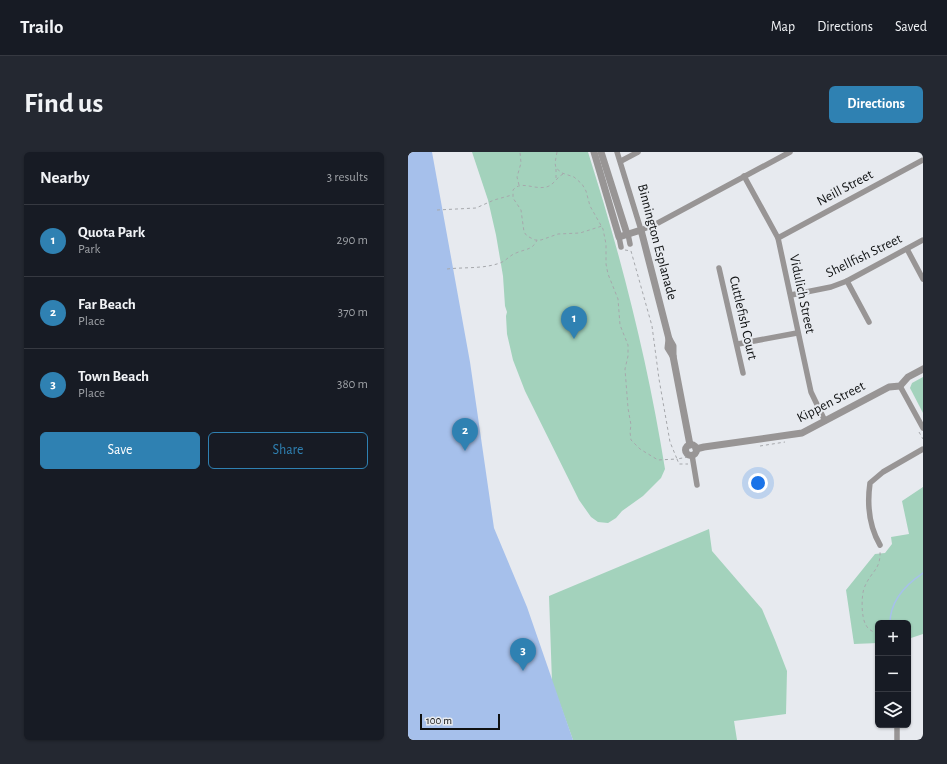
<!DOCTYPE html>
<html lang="en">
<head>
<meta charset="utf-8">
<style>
	:root { --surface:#171b24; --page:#242831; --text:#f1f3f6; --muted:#9ea1a6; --line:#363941; --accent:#2f81b2 }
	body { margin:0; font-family:"Alegreya Sans",sans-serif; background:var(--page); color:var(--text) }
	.controls { position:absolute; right:12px; bottom:12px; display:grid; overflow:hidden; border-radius:6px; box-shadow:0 1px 3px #0004 }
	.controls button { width:36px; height:36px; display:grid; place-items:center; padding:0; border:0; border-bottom:1px solid var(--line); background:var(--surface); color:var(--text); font:20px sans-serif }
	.scale { position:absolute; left:12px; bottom:10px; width:80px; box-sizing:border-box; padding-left:4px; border:2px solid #0f1112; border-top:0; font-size:11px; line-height:14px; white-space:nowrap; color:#0f1112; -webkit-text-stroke:3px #e7eaef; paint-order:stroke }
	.you { position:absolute; left:350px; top:331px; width:14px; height:14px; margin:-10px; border:3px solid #fff; border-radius:50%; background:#1a73e8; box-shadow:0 0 0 6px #1a73e833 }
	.badge { display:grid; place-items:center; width:26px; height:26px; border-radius:50%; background:var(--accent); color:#fff; font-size:13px; font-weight:700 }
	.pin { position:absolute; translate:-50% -33px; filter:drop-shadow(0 1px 2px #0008) }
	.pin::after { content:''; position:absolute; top:21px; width:14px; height:12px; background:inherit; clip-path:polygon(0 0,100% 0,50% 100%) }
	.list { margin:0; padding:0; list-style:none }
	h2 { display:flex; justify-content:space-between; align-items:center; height:52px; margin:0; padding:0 16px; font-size:17px }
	h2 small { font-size:13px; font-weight:400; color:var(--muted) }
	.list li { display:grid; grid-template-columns:26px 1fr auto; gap:12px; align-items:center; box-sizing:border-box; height:72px; padding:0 16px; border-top:1px solid var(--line) }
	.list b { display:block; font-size:15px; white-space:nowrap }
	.list p { margin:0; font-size:13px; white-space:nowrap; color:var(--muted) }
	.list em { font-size:13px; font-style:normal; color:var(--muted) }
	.actions { display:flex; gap:8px; padding:12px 16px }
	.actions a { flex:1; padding:9px 0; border:1px solid var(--accent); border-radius:6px; text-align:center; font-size:14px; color:var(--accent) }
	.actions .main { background:var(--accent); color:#fff }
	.icon { flex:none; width:22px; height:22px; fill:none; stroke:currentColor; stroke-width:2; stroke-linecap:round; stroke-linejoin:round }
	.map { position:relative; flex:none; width:515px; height:588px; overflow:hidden; border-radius:6px }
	header { display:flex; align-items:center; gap:24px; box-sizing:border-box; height:56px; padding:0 20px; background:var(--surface); border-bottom:1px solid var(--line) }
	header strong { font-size:19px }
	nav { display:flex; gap:22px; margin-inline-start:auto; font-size:14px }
	.intro { display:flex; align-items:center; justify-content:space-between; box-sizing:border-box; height:96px; padding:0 24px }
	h1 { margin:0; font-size:28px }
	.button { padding:10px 18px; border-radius:6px; background:var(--accent); color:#fff; font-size:14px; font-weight:700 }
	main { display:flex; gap:24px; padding:0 24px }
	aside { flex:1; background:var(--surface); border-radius:6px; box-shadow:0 1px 3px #0004 }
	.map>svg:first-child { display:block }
	.green { fill:#a3d2bc }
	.water { fill:#a6c0eb }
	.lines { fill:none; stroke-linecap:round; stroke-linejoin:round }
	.stream { stroke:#a6c0eb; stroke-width:1.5 }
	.path { stroke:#a6a8ac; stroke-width:1; stroke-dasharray:3 3; stroke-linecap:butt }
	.minor { stroke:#989595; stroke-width:5.5 }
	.tertiary { stroke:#989595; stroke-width:7 }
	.labels { text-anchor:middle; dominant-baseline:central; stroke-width:4; stroke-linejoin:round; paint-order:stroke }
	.street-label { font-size:14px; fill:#0f1112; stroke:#e7eaef }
</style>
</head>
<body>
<header>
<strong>Trailo</strong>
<nav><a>Map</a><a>Directions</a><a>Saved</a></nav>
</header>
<div class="intro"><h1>Find us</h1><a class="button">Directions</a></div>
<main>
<aside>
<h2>Nearby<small>3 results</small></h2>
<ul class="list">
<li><span class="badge">1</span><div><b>Quota Park</b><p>Park</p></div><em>290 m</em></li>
<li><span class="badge">2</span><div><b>Far Beach</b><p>Place</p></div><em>370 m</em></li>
<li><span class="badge">3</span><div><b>Town Beach</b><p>Place</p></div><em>380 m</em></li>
</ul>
<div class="actions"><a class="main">Save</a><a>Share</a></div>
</aside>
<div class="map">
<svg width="515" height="588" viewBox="0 0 515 588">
	<rect width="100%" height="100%" fill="#e7eaef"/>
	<!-- green -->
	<g class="green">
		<path d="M64,0H180C213,104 240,210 257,317L253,326L235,344L214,359L208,366L200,371L190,370L183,365L171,348L117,239L105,208L99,182L98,164L99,160L97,154L95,124L88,83L80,48Z"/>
		<path d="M515,225V261L502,236L504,231Z"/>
		<path d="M515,335V482L500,487V471H470V491L446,492L438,438L467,402L477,401L484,392L483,385L501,382L494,349Z"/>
		<path d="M301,377L304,399L354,457L367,488L379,519L378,562L326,569L329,588H165L144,530L141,444Z"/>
	</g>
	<!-- water -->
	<path class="water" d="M0,0H24L62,210L86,376L119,455L165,588H0Z"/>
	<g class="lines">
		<!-- stream -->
		<path class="stream" d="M482,471C482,449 497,433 515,421"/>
		<!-- path -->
		<g class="path">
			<path d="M149,0L147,11L148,16L154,21L166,25L174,32L178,39L182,54L195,77L198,92V112L200,122L210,147L212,173L220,193V204L217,217L220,256L223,273L222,280L223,288L232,297L250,308L269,307L271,312H280"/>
			<path d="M148,17V26"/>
			<path d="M155,22C149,25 145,34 138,35C126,38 113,28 105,38V46L113,58L116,80L119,84L127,88H133L150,82L172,81L194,74"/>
			<path d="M111,33L109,25L113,11L112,0"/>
			<path d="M29,58L68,56L86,48L104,43"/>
			<path d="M217,98L223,99L244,174L251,227L262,290L269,307L280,305"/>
			<path d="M39,117C57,115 75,117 92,111C98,109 102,103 108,101C117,97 125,98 129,88"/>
			<path d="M511,280L515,287"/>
			<path d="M352,294L377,290"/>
			<path d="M470,482C466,480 460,478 458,473C453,466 453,441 457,434C464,418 473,418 472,398"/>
		</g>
		<!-- minor -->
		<g class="minor">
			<path d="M209,0L233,78L248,72L382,0"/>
			<path d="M213,9L230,0"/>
			<path d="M336,24L370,86L403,240L417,269"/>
			<path d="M220,82L222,92"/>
			<path d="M211,85L213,95"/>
			<path d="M370,86L515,8"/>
			<path d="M499,97L515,127"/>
			<path d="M311,116L335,221"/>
			<path d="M439,129L461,170"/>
			<path d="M383,143L423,135L439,129L515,88"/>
			<path d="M330,192L389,181"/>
			<path d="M492,234L515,276"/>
			<path d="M284,303L289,333"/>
			<path d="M472,393C461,374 459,352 462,331L475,320L515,297"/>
			<path d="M489,588V573"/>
		</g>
		<!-- tertiary -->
		<g class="tertiary">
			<path d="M186,0L211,85L233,78L261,187L260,196L265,204"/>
			<path d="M193,0L219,82"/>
			<path d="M261,187L265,194V204L282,293"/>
			<circle cx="283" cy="298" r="5.5"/>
			<path d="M288,297L296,295L394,281L481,235L492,234L500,225L515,217"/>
		</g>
	</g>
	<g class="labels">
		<!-- street labels -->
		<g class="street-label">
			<text transform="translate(437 36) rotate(-28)">Neill Street</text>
			<text transform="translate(249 90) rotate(75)">Binnington Esplanade</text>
			<text transform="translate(456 104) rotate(-26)">Shellfish Street</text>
			<text transform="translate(394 142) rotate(78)">Vidulich Street</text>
			<text transform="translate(335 166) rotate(77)">Cuttlefish Court</text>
			<text transform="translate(423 250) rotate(-27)">Kippen Street</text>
		</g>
	</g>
</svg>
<div class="controls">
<button>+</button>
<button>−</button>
<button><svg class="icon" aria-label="layers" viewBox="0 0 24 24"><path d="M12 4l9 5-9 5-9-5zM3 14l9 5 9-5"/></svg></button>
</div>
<div class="scale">100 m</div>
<div class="you"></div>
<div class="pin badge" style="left:166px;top:187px">1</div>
<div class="pin badge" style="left:57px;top:299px">2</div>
<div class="pin badge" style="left:115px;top:519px">3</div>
</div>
</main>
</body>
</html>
